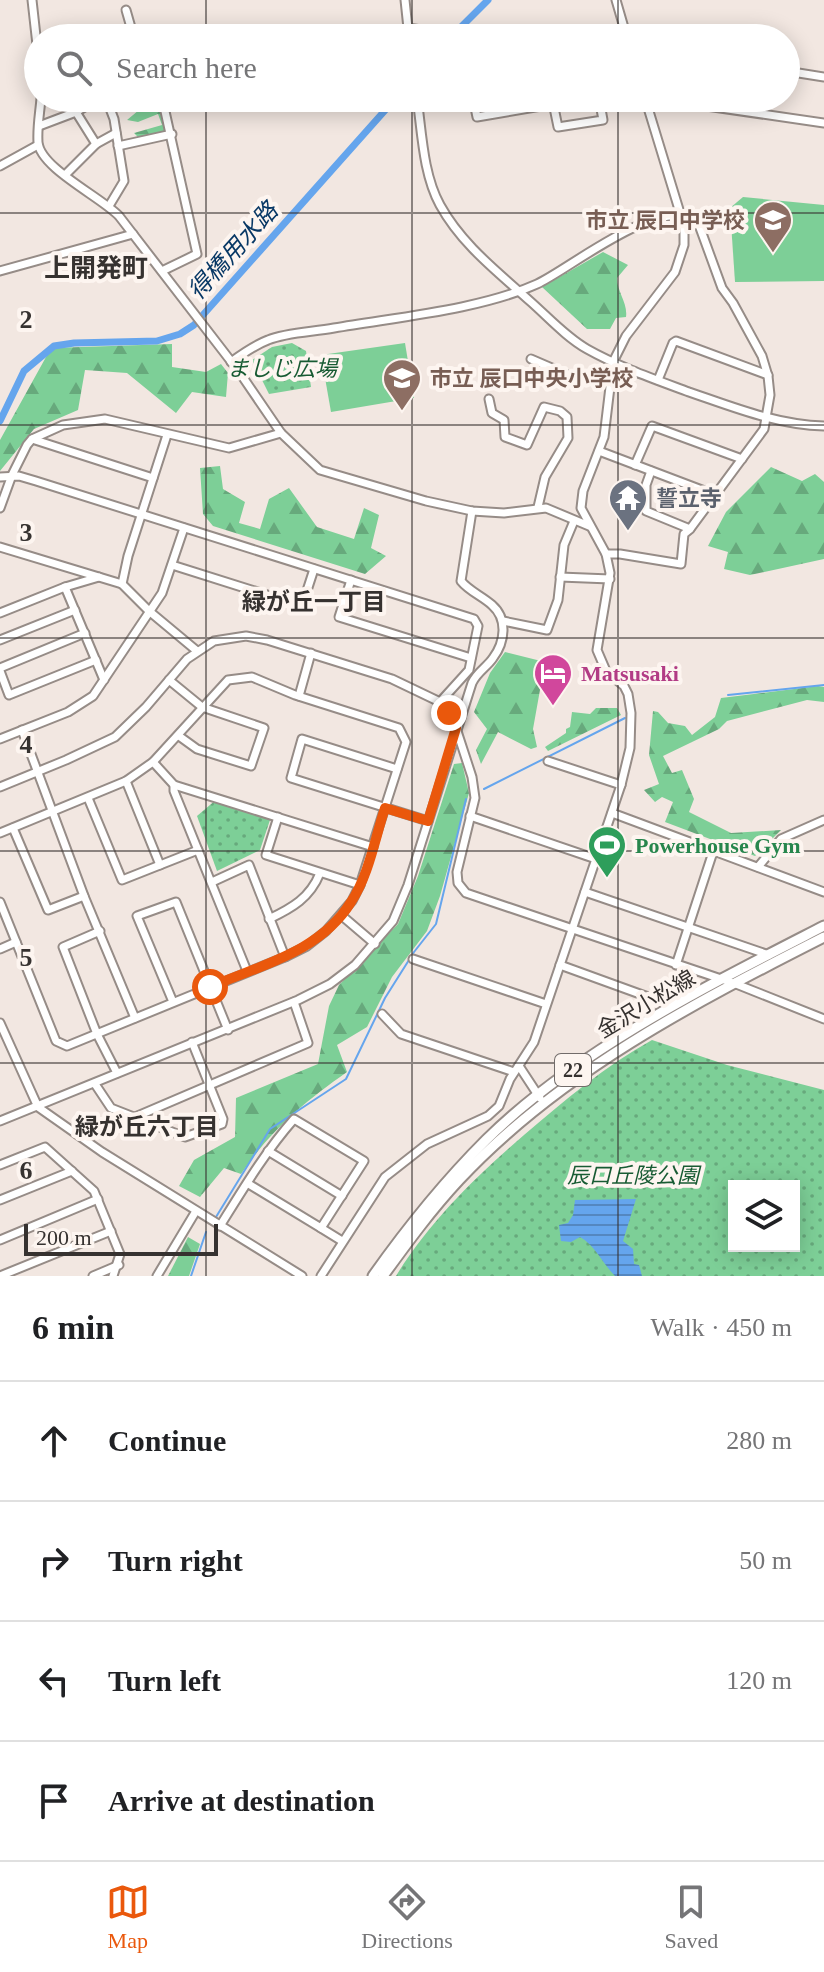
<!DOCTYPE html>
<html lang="en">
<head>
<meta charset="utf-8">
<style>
	:root { --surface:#fff; --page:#f2f2f2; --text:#202124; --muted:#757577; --line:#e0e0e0; --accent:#ea580c }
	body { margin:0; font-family:"Times New Roman","Noto Sans JP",serif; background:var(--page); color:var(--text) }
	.controls { position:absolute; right:24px; bottom:24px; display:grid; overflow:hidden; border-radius:0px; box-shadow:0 4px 20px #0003 }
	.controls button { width:72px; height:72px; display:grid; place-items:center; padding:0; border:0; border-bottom:2px solid var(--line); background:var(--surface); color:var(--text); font:40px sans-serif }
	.scale { position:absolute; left:24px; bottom:20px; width:194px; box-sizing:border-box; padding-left:8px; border:4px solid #363230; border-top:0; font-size:22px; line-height:28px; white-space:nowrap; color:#363230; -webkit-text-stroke:6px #fdf5f0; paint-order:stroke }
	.stop { position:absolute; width:24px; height:24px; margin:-18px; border:6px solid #ea580c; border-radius:50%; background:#fff }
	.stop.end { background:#ea580c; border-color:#fff; box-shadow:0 2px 8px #0008 }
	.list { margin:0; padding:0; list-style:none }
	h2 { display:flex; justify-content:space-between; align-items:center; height:104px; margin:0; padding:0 32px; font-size:34px }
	h2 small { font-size:26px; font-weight:400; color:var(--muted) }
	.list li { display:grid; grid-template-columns:52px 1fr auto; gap:24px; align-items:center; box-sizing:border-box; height:120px; padding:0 32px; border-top:2px solid var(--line) }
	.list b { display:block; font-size:30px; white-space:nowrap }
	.list em { font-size:26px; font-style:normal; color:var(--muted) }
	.icon { flex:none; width:44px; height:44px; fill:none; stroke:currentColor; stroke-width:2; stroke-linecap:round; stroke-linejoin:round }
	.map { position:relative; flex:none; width:824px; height:1276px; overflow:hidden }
	.search { position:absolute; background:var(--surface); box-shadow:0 4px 20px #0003; left:24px; right:24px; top:24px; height:88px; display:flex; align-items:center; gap:20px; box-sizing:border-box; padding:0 28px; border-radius:44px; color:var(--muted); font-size:30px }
	.sheet { height:584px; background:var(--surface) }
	nav { display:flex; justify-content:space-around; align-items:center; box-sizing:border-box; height:112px; border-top:2px solid var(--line); background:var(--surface); font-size:22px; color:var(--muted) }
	nav a { display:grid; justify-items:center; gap:4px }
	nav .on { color:var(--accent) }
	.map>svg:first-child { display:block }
	.green { fill:url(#green-dots); fill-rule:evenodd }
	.forest { fill:url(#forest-firs) }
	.pitch { fill:#7dcf97 }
	.water { fill:url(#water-rules) }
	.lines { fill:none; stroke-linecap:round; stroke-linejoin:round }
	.stream { stroke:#65a5ed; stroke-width:2 }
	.canal { stroke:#65a5ed; stroke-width:7 }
	.minor-casing { stroke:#968c87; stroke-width:11 }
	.major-casing { stroke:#968c87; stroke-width:13 }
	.minor { stroke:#fff; stroke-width:7 }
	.major { stroke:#fff; stroke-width:9 }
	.route { stroke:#ea580c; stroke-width:10 }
	.grid { fill:none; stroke:#363230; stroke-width:2; stroke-opacity:0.55 }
	.labels { text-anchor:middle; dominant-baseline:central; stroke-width:8; stroke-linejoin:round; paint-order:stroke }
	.shield { fill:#fdf5f0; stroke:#726c6a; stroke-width:2 }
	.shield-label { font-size:20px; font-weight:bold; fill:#363230 }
	.education-label { font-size:22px; font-weight:bold; fill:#785e54; stroke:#fdf5f0; text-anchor:end }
	.park-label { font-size:22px; font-style:italic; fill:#185b33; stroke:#fdf5f0 }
	.worship-label { font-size:22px; font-weight:bold; fill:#5b616d; stroke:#fdf5f0; text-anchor:start }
	.hotel-label { font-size:22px; font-weight:bold; fill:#b23c85; stroke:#fdf5f0; text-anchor:start }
	.leisure-label { font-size:22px; font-weight:bold; fill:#27864d; stroke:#fdf5f0; text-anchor:start }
	.street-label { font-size:22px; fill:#363230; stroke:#fdf5f0 }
	.water-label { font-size:24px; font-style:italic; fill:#083865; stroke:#fdf5f0 }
	.neighbourhood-label { font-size:24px; font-weight:bold; fill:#363230; stroke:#fdf5f0 }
	.quarter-label { font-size:26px; font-weight:bold; fill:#363230; stroke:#fdf5f0 }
	.grid-label { font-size:26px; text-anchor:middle; font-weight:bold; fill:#363230; stroke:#fdf5f0; stroke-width:8; stroke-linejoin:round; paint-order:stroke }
</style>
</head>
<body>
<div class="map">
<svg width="824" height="1276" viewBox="0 0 824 1276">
	<defs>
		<pattern id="green-dots" width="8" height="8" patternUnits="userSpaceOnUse" patternTransform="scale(2)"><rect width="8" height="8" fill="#7dcf97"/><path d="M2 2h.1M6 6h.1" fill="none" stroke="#67a97c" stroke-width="1.8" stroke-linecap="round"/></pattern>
		<pattern id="forest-firs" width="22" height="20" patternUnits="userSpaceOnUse" patternTransform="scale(2)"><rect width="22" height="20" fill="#7dcf97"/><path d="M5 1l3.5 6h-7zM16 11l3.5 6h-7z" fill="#67a97c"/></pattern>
		<pattern id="water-rules" width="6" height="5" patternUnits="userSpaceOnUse" patternTransform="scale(2)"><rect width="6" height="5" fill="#65a5ed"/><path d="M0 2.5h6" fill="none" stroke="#5487c0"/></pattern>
	</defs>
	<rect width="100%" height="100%" fill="#f2e7e1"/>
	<!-- green -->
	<g class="green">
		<path d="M292,343L306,351L311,387L269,394L252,360L272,347Z"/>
		<path d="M217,799L270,820L260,850L217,871L197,816Z"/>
		<path d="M652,1040L727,1065L824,1090V1276H396C429,1222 476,1176 524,1135C564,1101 605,1066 652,1040ZM734,1186H794V1246H734Z"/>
	</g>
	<!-- forest -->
	<g class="forest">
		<path d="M151,100L160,104L168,130L139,138L134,133L162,125L158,114L138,122L127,120Z"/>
		<path d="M603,252L628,265L617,278C617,292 628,303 626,317L616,318L610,329H587L542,287Z"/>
		<path d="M172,344V367L206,372L221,364L228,373L226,397L192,392L176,413L127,373L85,370L78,410L34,429L0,471V440L51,348Z"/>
		<path d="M220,466L223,489L245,502L239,523L260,529L269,499L289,488L317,527L354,539L364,508L379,515L371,548L386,556L365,574L213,526L203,514L200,468Z"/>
		<path d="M771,467L802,481L815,474L824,482V559L750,575L724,569L728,552L708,546L726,512Z"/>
		<path d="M505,652L545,662L533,729L537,747L531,749L498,732L481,764L476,750L487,729L474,712L490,673Z"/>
		<path d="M818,686L824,687V702L807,700L727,721L719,729L663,756L672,773L682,770L694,799L689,812L731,833L781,830L755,856L665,822L673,802L662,797L655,802L644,790L659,784L649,755L653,711L658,712L668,723L685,726L692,735L715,717L721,698Z"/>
		<path d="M596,708H617L621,715L548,751L545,747L566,733V729L570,727L572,712L590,714Z"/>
		<path d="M462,763L469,793L440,896L427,931L392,977L367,1027L337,1045L347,1072C303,1103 271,1130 241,1174L224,1168L200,1197L179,1186L194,1160L235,1137L236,1098L318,1064L329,1006L339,985L398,924L418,876L454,764Z"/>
		<path d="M188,1237L200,1244L189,1276H168Z"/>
	</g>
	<!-- pitch -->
	<g class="pitch">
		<path d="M743,197L824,205V281L735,282L730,208Z"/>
		<path d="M405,343L414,398L331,412L321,355Z"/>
	</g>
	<!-- water -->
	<path class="water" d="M636,1199L623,1241L633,1249L634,1264L639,1265L642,1276H615C602,1263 596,1246 580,1237L571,1242L561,1241L559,1225L568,1223L573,1215L575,1200Z"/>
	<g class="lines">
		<!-- stream -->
		<g class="stream">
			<path d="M728,695L824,685"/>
			<path d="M484,789L625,718"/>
			<path d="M216,1217L270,1129L346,1079L385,998L414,952L436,924L466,799"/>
			<path d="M191,1276L206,1232"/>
		</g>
		<!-- canal -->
		<g class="canal">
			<path d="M450,38L488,0"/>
			<path d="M0,421L24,371L54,346L74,343L157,341L180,334L194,325L396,98"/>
		</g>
		<!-- minor casing -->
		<g class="minor-casing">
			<g id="minor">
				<path d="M32,0L38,54"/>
				<path d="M405,0L409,38"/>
				<path d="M616,0L627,38"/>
				<path d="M126,10L134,38"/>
				<path d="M408,28L474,38"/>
				<path d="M786,71L824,77"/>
				<path d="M41,98C40,112 37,127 38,142C40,168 101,197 119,216L240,373L281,433L320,470L426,501L472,511L504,513L546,508L589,526"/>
				<path d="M106,98L114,119L124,181L109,206"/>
				<path d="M417,98C422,133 423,174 440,205C462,245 498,272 531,302C549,318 566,337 587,349C619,367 654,379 689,392C733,407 777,425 824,426"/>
				<path d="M473,98L477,117L553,104"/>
				<path d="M552,98L558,127L603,120L599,98"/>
				<path d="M647,105L665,100L824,123"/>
				<path d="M76,112L96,144"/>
				<path d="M39,126L76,112L100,98"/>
				<path d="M118,146L172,134"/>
				<path d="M0,166L38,145"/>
				<path d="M65,175L96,144L116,133"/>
				<path d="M0,271L133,234"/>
				<path d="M162,271L197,254L162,98"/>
				<path d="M531,359L575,378L609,383"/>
				<path d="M231,362C242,354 255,345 268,340C287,332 313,332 334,328C397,317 479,310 537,284C570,269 668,188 699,225L722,288L733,303L762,356L768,376L770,395L764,429L690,529L684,534L681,564L620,554H606"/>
				<path d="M658,380L673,343L676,341L768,375"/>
				<path d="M489,399L492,413L504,420L505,437L527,445L544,407L560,411L567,417L568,438L545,477L538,507"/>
				<path d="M32,439L153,478"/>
				<path d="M599,451L715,495"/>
				<path d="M635,465L652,426L742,459"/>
				<path d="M651,471L646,485V511L690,529"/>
				<path d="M0,477L19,476L36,481L474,619L478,626L469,670L440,702"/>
				<path d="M0,508L12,475L27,445L32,439L63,425L105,419L229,448L281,433"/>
				<path d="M0,547L122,584L149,611L197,651"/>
				<path d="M172,565L302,606L314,569"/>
				<path d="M560,577L610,579"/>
				<path d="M351,580L339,617L471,658"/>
				<path d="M122,584L128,556L167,435"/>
				<path d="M65,587L104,680"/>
				<path d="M0,613L65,587L99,577"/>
				<path d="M503,621L547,630L558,600L564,545L574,521"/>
				<path d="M0,640L75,610"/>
				<path d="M0,668L85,633"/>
				<path d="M0,671L9,695L96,660"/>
				<path d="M169,680L202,707L264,728L251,766L197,749L179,736"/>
				<path d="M299,696L311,653"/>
				<path d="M22,730L84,896L135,1018"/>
				<path d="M0,739L68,712L93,696L162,593L184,528"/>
				<path d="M548,761L621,785"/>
				<path d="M153,762L174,785V791L247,971"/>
				<path d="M397,769L302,739L291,778L428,821"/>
				<path d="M126,781L160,865L198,850"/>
				<path d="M174,785L373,847"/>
				<path d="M0,787L66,760L115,737L146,707L187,659L214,641L246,636L267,640L392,679L440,702L456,728L472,777L475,798L457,872L458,883L466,893L736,984L824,1019"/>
				<path d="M88,798L122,880L160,865"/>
				<path d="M612,813L824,892"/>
				<path d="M470,816L596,859"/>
				<path d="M278,817L266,855L360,885"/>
				<path d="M13,828L48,910L84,896"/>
				<path d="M0,833L126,781L153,762L228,680L252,677L295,695L399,728L406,742L360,885L352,901L326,931L307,946L285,957L67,1046L56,1041L0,902"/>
				<path d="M758,867L781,839L824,820"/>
				<path d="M212,882L249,865L285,957"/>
				<path d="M585,892L769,955"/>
				<path d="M341,915L375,944"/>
				<path d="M269,919C292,908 310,898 320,873"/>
				<path d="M100,931L63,947L97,1034L117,1073"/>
				<path d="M0,949L16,942"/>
				<path d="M413,959L546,1004"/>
				<path d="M560,965L673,1006"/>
				<path d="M676,965L713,852"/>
				<path d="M173,1002L137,916L176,902L228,1030"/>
				<path d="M382,1014L401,1034L514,1072"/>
				<path d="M0,1023L38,1107L102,1152L302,1276"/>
				<path d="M519,1066L540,1098"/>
				<path d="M95,1084L111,1108L185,1137L222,1124L223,1119L192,1042"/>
				<path d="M135,1117L308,1043L294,1002"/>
				<path d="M0,1121L298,1000L330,984L355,965L393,921L408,885L472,683C477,672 487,667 493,658C505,642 508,619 492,605C482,596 469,591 461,581L472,511"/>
				<path d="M268,1151L342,1196"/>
				<path d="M0,1165L45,1147L94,1191L120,1254L113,1276"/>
				<path d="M0,1200L72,1171"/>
				<path d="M220,1226C243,1189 265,1152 294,1119L364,1161L321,1228L247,1183"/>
				<path d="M321,1228L342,1241"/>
				<path d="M0,1240L98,1199"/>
				<path d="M0,1276L111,1231"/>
				<path d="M93,1276L119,1265"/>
				<path d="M157,1276L196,1211"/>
				<path d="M321,1276L385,1177L427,1144L488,1116L499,1106L510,1079L534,1042L621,785L630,748L631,713L628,694L624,686L606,671L597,650L610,573L606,554L581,508L583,491L604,437L613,362L626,336L675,272L684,245V226L645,98"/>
			</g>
		</g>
		<!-- major casing -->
		<g class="major-casing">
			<g id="major">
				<path d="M373,1276C407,1228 444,1182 486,1140C577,1050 711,984 824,926"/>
				<path d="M383,1276C407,1243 431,1210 459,1180C560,1072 694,1003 824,937"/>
			</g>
		</g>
		<!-- minor -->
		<use href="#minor" class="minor"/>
		<!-- major -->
		<use href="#major" class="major"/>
	</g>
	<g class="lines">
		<!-- route -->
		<path class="route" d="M210,987C261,965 320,952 351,902C369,875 375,838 385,808L428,821L456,728L449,713"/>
	</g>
	<!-- grid -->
	<path class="grid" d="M206,0V38M412,0V38M618,0V38M206,98V1276M412,98V1276M618,98V1276M0,213H824M0,425H824M0,638H824M0,851H824M0,1063H824"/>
	<!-- icons -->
	<defs>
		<g id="school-pin" transform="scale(2)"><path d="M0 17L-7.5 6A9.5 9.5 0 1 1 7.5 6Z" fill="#8d6e63" stroke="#fdf5f0"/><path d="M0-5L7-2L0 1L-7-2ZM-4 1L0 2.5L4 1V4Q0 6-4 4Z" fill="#fff"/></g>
		<g id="temple-pin" transform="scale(2)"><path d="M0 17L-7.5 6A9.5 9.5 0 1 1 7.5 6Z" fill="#6b7280" stroke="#fdf5f0"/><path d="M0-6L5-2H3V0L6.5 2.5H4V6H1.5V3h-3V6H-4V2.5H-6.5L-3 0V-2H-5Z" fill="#fff"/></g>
		<g id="hotel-pin" transform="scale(2)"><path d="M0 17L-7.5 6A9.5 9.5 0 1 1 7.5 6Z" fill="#d1479c" stroke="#fdf5f0"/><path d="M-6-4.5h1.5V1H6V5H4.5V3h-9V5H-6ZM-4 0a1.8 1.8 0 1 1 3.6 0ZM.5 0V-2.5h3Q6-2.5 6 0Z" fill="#fff"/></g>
		<g id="stadium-pin" transform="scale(2)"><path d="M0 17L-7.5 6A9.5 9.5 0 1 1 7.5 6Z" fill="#2e9e5b" stroke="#fdf5f0"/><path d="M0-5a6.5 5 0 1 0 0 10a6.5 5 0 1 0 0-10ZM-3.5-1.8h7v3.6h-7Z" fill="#fff"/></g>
	</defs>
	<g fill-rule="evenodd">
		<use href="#school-pin" x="773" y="220"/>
		<use href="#school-pin" x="402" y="378"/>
		<use href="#temple-pin" x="628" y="498"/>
		<use href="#hotel-pin" x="553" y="673"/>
		<use href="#stadium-pin" x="607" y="845"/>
	</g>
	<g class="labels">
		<!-- shield labels -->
		<rect class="shield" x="555" y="1054" width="36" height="32" rx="6"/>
		<g class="shield-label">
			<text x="573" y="1070">22</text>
		</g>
		<!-- education labels -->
		<g class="education-label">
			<text x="745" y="220">市立 辰口中学校</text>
			<text x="430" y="378" text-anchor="start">市立 辰口中央小学校</text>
		</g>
		<!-- park labels -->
		<g class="park-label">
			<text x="282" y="368">ましじ広場</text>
			<text x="633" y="1175">辰口丘陵公園</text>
		</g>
		<!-- worship labels -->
		<g class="worship-label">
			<text x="656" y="498">誓立寺</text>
		</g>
		<!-- hotel labels -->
		<g class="hotel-label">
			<text x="581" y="673">Matsusaki</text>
		</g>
		<!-- leisure labels -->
		<g class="leisure-label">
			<text x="635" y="845">Powerhouse Gym</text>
		</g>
		<!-- street labels -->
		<g class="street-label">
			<text transform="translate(646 1004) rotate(-31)">金沢小松線</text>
		</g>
		<!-- water labels -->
		<g class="water-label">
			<text transform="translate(233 251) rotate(-48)">得橋用水路</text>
		</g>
		<!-- neighbourhood labels -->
		<g class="neighbourhood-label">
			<text x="314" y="602">緑が丘一丁目</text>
			<text x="147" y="1127">緑が丘六丁目</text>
		</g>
		<!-- quarter labels -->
		<g class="quarter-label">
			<text x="96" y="268">上開発町</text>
		</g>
	</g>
	<g class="grid-label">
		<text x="26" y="328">2</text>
		<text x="26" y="541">3</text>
		<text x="26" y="753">4</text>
		<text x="26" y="966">5</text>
		<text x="26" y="1179">6</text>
	</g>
</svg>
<div class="controls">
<button><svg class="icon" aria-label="layers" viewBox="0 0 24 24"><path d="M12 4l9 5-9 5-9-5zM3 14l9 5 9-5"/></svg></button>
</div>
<div class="scale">200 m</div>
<div class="stop" style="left:210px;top:987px"></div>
<div class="stop end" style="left:449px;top:713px"></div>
<div class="search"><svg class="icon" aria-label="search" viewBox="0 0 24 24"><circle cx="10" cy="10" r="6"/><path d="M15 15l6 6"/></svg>Search here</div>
</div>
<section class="sheet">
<h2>6 min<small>Walk · 450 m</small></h2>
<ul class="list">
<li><svg class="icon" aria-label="ahead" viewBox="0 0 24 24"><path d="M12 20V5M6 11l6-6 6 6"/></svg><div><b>Continue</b></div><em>280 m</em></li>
<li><svg class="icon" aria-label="right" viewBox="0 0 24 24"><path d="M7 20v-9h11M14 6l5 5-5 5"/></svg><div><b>Turn right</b></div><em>50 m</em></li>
<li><svg class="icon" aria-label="left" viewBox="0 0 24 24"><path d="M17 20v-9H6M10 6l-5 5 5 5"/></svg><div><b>Turn left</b></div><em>120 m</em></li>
<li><svg class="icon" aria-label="arrive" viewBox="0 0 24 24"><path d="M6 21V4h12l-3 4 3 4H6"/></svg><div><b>Arrive at destination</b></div></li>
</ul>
</section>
<nav>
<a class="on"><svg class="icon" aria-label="map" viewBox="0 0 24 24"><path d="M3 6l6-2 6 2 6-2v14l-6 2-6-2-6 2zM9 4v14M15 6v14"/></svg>Map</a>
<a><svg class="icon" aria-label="directions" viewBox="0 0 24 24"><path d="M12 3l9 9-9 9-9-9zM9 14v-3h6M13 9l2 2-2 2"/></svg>Directions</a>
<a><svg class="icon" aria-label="saved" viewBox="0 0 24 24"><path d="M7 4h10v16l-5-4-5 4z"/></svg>Saved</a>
</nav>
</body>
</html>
